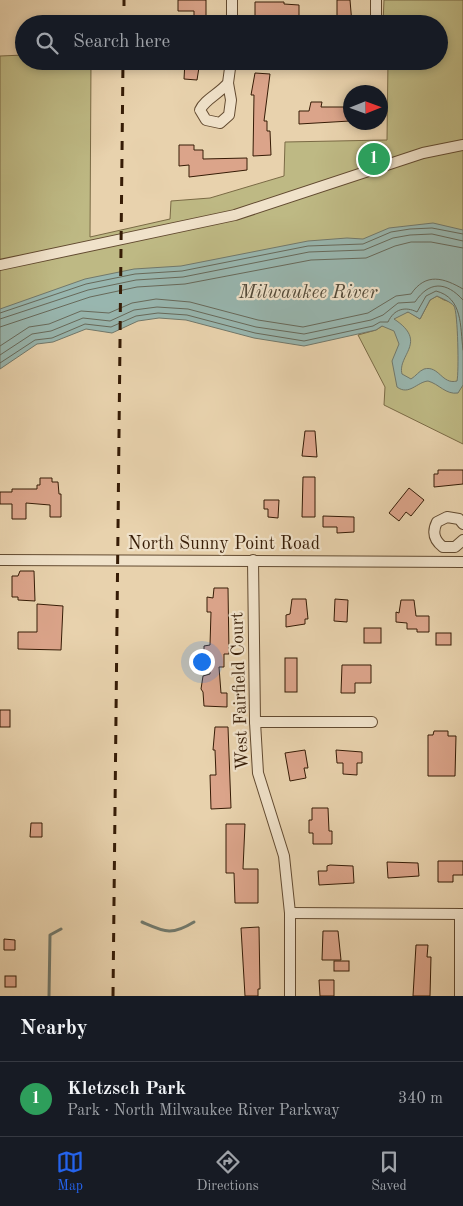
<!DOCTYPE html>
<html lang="en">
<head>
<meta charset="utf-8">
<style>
	:root { --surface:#171b24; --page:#242831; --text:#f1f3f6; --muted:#9ea1a6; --line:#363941; --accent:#2563eb }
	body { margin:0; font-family:"Old Standard TT",serif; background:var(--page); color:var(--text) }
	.compass { position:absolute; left:343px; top:85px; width:45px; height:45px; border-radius:50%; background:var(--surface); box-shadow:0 2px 8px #0003; rotate:89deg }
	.you { position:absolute; left:201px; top:661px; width:18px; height:18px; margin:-12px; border:4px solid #fff; border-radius:50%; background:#1a73e8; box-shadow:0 0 0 8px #1a73e833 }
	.badge { display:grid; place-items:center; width:32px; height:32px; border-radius:50%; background:var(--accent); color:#fff; font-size:16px; font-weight:700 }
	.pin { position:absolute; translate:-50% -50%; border:2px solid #fff; box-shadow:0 1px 5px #0006 }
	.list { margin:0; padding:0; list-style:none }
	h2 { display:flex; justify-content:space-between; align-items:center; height:65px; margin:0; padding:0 20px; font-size:21px }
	h2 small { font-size:16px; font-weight:400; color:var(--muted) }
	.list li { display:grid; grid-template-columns:32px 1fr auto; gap:15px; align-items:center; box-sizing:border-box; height:75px; padding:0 20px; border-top:1px solid var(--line) }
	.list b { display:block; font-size:19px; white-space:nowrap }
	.list p { margin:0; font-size:16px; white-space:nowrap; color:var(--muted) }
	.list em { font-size:16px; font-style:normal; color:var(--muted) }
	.icon { flex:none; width:28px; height:28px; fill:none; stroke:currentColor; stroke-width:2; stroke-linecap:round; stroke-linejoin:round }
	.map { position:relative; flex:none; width:463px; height:996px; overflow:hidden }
	.search { position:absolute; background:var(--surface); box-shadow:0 2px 8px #0003; left:15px; right:15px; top:15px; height:55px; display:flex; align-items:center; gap:12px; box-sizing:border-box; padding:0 18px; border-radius:28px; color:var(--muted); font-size:19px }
	.sheet { height:140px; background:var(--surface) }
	nav { display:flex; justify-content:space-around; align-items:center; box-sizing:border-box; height:70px; border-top:1px solid var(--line); background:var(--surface); font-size:14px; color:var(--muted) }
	nav a { display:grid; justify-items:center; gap:2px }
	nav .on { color:var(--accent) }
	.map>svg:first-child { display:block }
	.green { fill:#beb984; stroke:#7a6a45 }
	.water { fill:#98b6af; stroke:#71786b; fill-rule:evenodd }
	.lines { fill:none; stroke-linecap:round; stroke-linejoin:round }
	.shore { stroke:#67695a; stroke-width:1 }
	.stream { stroke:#71786b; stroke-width:3 }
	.building { fill:#dba48a; stroke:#361c06 }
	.street-casing { stroke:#624a30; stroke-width:12 }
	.street { stroke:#f0e2ca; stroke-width:10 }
	.rail { stroke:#361c06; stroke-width:3; stroke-dasharray:9 9; stroke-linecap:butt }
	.labels { text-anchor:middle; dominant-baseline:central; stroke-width:4.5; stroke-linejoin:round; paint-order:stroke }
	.street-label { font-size:18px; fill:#361c06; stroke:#f0e2ca }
	.water-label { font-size:19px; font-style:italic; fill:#534a39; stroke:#f0e2ca }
</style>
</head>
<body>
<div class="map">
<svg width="463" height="996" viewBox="0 0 463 996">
	<rect width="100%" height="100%" fill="#e8d2ad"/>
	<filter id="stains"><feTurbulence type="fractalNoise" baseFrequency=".004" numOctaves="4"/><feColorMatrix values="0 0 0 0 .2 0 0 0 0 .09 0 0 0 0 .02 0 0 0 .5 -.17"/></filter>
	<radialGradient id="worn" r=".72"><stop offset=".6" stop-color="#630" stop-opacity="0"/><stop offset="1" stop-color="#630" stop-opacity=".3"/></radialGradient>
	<!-- green -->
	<g class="green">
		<path d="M384,0H463V265L171,299L0,342V56L24,55V61H91L90,237L170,219L171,201L210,198L284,176L285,142L387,140L388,61H439V24H383Z"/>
		<path d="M437,296L444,300L463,305V444L384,405L385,387L358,335L376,330L403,313L409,312L420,319L430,300Z"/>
	</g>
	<!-- water -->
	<path class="water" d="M433,223L463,230V385L458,393C446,395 439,384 428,381C417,382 409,396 397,387L392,361L399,344L394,331L382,326L376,330L304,346L254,338L186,320L159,318L138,321L112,333L86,329L53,342L37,344L0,369V309L85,279L134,269L181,266L308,241L347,238L363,239L389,228ZM437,296C441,298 451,302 454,306C458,312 459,373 457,381C442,385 439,365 424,369C419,371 416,376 411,379L402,374C397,355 429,342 394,319L408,312L420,319L430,300Z"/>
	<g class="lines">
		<!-- shore -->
		<g class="shore">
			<path d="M0,313L86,284L135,274L182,271L308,246L363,244L391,232L410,229L432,228L463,234"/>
			<path d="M0,319L88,290L136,280L183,277L309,252L364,250L393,238L410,235L432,234L463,241"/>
			<path d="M0,327L90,297L137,287L185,284L311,260L366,258L395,246L411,242H431L463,248"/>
			<path d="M0,346L29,327L49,324L81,311L109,313L132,303L156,299L190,302L258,320L303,327L368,313L396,296L411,294C426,272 444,278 463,289"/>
			<path d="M0,355L32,334L51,331L83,318L110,321L134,310L157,307L188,309L256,327L304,334L371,320L383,315L398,303L415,302C429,281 446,281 463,300"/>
			<path d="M0,363L35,340L52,338L85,324L111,327L136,316L158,313L187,315L255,333L304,341L373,326L380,322H388C394,309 405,306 417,312L426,296L436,291C463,298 460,326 463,350"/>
		</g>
		<!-- stream -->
		<g class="stream">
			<path d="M142,922C165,932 171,936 194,922"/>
			<path d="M49,996L50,935L61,929"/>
		</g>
	</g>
	<!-- building -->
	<g class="building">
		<path d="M178,0H206V24H194V11H178Z"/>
		<path d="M337,0H350L352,24H337Z"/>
		<path d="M255,2H284V4L299,5V24H271V18H255Z"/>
		<path d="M185,61H200L197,80L184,79Z"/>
		<path d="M255,73L270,74L264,121H267V131H270L271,155L253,156L254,95H251Z"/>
		<path d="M311,102H322L321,107H350V121L299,124V111H309Z"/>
		<path d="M179,145H194V150H203V159L247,158V170L189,177V165L179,166Z"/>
		<path d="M305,431H315L317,457L302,456Z"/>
		<path d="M438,470H463V484L434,487V474H438Z"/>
		<path d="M303,477H315V517H302Z"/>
		<path d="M40,478H52V482H58L59,494H61V517H50V505L26,503V519H12V504H0V492H12V489H37V485H40Z"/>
		<path d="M409,488L424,500L411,516L406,512L399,521L389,513Z"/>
		<path d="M264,500H279L278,518L268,517V509H264Z"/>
		<path d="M323,516L354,517V532L337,533V527H323Z"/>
		<path d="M20,571H34L35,601L18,600V597H12V576H18Z"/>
		<path d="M214,588H228L229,654H224V667H219L221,693H227V707L204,706L203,692L201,689L203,676L210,674V654L204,655V646L210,645L211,612H207V597L213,598Z"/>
		<path d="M292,599H306L308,619H305V624L286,627V615L290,614Z"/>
		<path d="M335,599L348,600L347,622L334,621Z"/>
		<path d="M401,600H414L416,616H429V632H417V629H407V623L396,622V612L399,613Z"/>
		<path d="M37,604L63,606L61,650L18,649V632H37Z"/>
		<rect x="364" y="628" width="17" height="15"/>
		<rect x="436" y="633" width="15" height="12"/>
		<rect x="285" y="658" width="12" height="34"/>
		<path d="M342,665H371V683H355V693H341Z"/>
		<rect x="0" y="710" width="10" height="17"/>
		<path d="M215,727H228L231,808L211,809L210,775H216L215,750H213Z"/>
		<path d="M434,731H448V736H456L455,776H428V735H433Z"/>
		<path d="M305,750L308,768H304L306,778L290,781L285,753Z"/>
		<path d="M336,750L362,752V763H357V775L343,774V763H337Z"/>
		<path d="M312,808H328L329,831H332V844H313V833H309V820H312Z"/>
		<path d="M31,823H42V837H30Z"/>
		<path d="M226,824H245L243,869H258V903H235L234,873H226Z"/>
		<path d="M438,861H463V875H453V882H438Z"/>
		<path d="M387,862L418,863L419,876L388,878Z"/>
		<path d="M330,865L353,866L354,883L319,885L318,871H327V866Z"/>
		<path d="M259,927L260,989H258V996H245L241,928Z"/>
		<path d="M323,931H338L341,960H322Z"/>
		<path d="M4,939L15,940V950H4Z"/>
		<path d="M416,945H428L427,957H431L430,996H413Z"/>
		<rect x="334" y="961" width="15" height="10"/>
		<rect x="5" y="976" width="11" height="11"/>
		<path d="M319,980H334V996H320Z"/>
	</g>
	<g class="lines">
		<!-- street casing -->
		<g class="street-casing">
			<g id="street">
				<path d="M232,24V0"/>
				<path d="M376,24V0"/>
				<path d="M228,83C220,93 204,100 200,110L206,120L220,123L229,115L231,100L228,83L231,61"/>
				<path d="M0,265L235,215L423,153L463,145"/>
				<path d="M463,524L459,519L447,517L437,522C432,532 434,540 443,547H455L463,540"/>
				<path d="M0,560L463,562"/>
				<path d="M253,560L255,722L258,773L284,856L290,913V996"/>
				<path d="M255,722H372"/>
				<path d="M290,913L463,914"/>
				<path d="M460,914V996"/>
			</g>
		</g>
		<!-- street -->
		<use href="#street" class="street"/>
		<!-- rail -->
		<g class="rail">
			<path d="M124,24V0"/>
			<path d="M113,996L123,61"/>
		</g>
	</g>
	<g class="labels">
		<!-- street labels -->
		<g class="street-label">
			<text x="224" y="544">North Sunny Point Road</text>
			<text transform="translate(240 691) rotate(-92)">West Fairfield Court</text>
		</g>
		<!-- water labels -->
		<g class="water-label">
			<text x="308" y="293">Milwaukee River</text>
		</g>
	</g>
	<rect width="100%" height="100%" filter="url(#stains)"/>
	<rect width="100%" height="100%" fill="url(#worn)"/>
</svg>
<svg class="compass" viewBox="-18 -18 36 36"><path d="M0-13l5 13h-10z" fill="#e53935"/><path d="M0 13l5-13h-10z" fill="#9ea1a6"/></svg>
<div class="you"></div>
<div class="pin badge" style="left:374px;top:159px;background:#2e9e5b">1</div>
<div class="search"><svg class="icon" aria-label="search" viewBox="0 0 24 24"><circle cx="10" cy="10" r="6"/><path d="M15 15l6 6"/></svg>Search here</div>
</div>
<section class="sheet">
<h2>Nearby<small></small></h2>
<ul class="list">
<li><span class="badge" style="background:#2e9e5b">1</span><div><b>Kletzsch Park</b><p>Park · North Milwaukee River Parkway</p></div><em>340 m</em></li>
</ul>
</section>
<nav>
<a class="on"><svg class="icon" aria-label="map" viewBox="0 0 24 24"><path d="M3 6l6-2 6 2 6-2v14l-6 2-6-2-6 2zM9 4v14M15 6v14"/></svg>Map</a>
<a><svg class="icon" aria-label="directions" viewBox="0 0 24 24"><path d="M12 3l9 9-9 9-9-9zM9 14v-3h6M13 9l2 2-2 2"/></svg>Directions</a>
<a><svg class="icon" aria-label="saved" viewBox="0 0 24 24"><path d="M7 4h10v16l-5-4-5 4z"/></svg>Saved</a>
</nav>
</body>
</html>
